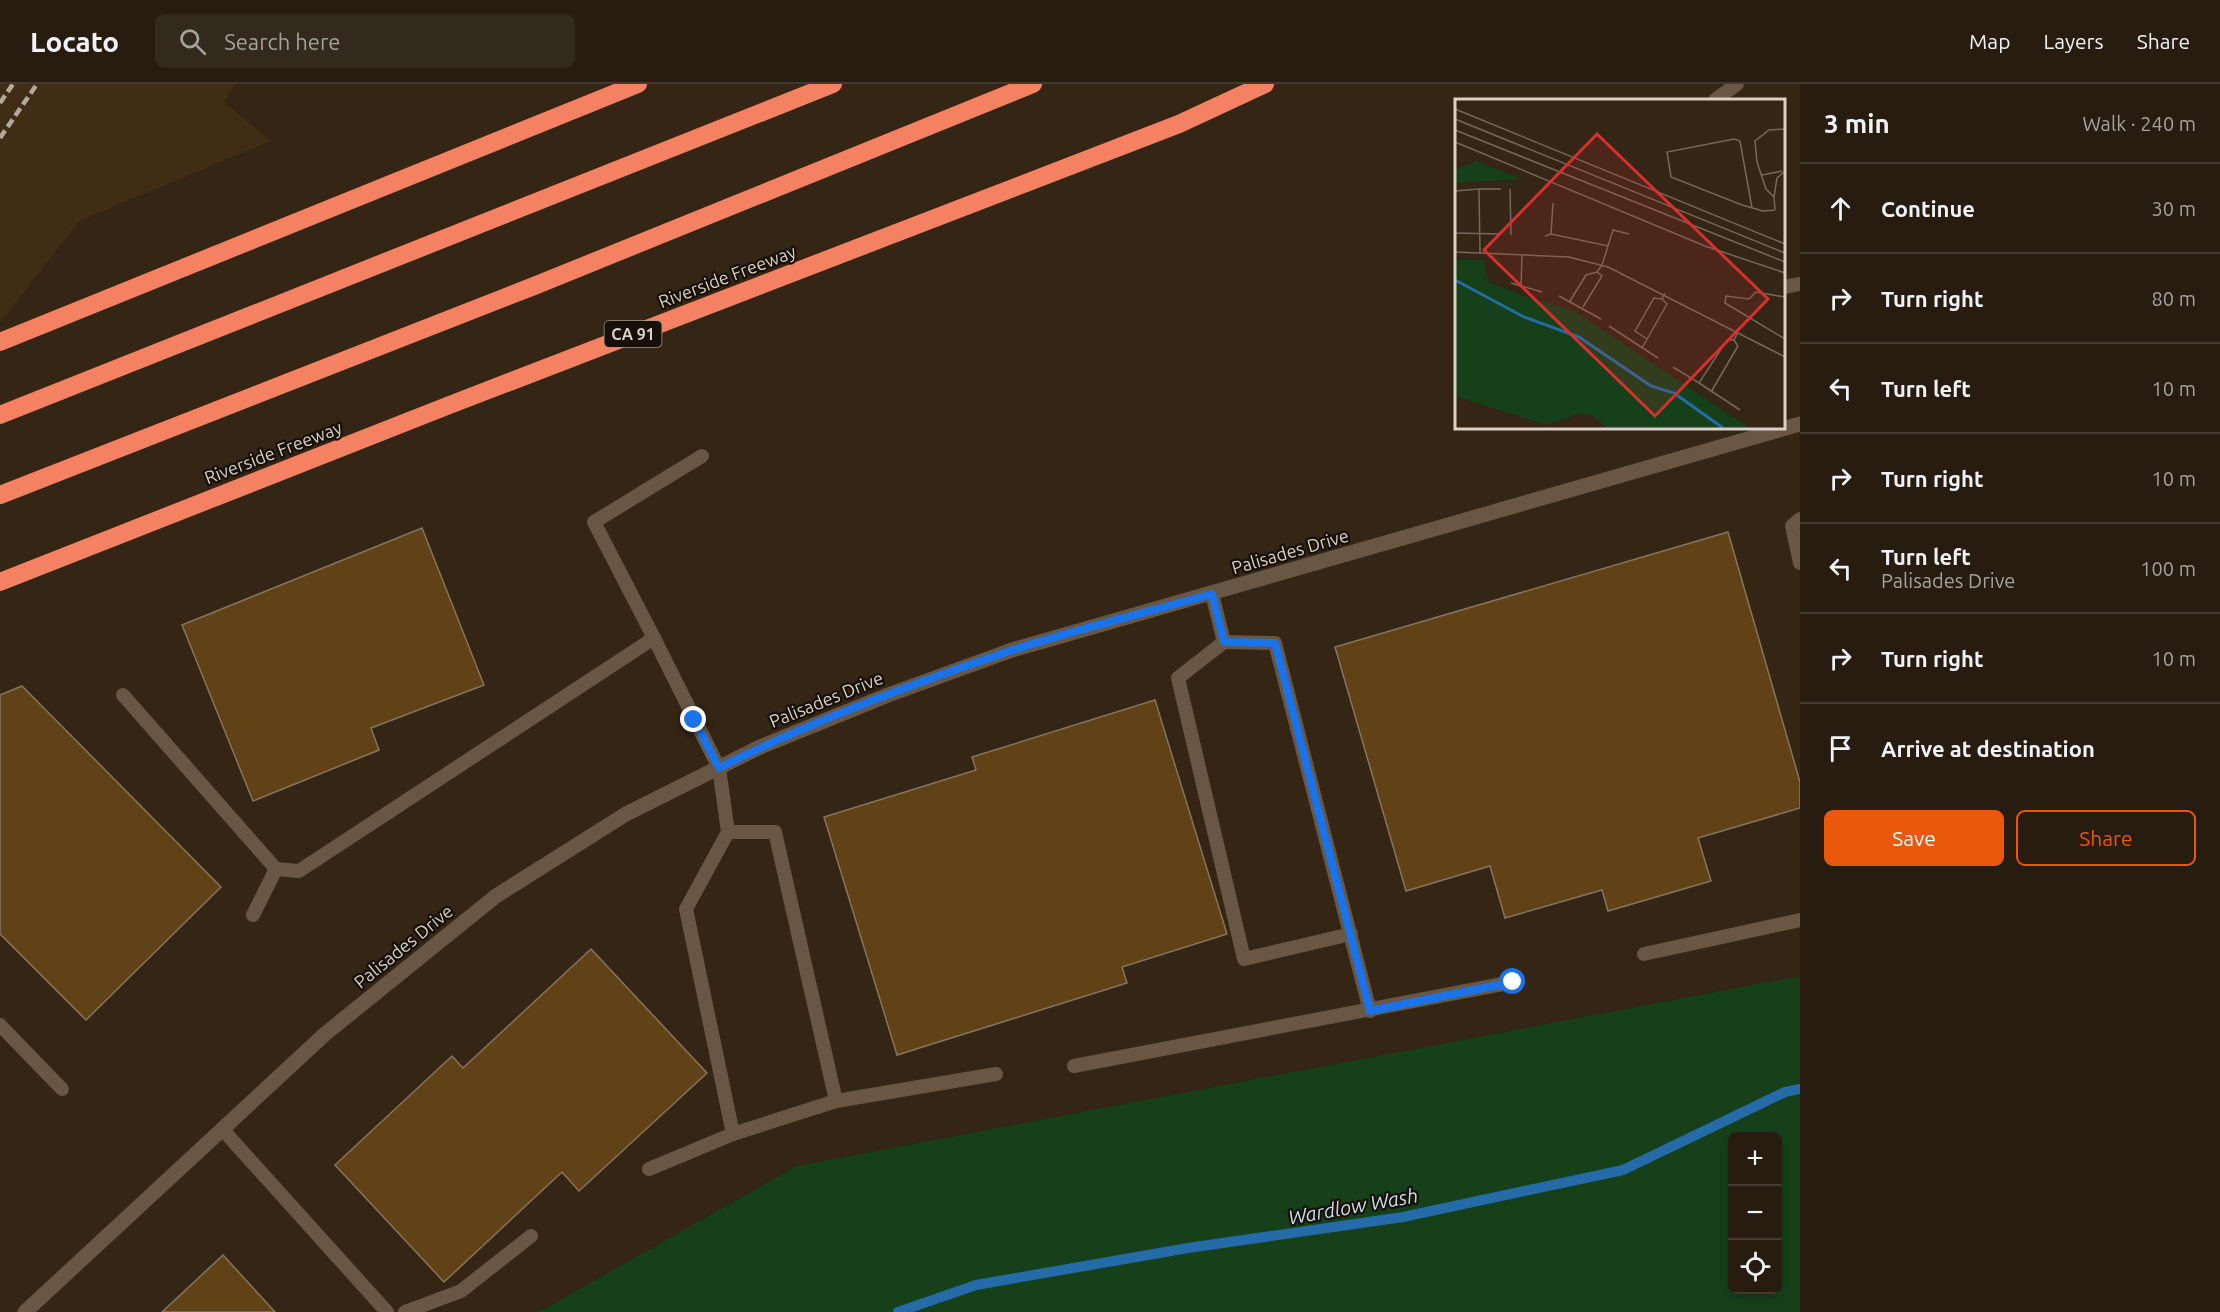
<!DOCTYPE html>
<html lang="en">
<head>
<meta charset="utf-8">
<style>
	:root { --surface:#271c0f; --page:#33291d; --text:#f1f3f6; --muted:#a4a19e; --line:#433a2f; --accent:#ea580c }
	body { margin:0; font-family:Ubuntu,sans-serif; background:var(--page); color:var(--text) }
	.controls { position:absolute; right:18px; bottom:18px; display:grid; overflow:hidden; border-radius:9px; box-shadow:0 3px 9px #0003 }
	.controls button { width:54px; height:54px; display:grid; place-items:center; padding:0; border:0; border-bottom:2px solid var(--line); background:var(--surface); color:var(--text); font:30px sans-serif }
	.stop { position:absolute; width:18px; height:18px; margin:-14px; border:4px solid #1a73e8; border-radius:50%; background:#fff }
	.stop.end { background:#1a73e8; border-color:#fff; box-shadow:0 2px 6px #0008 }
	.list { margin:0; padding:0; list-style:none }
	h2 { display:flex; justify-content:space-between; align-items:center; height:78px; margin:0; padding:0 24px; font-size:26px }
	h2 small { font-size:20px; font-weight:400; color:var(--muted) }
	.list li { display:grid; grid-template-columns:39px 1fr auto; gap:18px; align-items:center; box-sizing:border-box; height:90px; padding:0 24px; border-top:2px solid var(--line) }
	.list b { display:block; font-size:22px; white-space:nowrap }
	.list p { margin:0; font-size:20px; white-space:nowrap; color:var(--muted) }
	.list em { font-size:20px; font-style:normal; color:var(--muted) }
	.actions { display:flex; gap:12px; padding:18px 24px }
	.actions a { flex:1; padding:14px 0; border:2px solid var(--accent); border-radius:9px; text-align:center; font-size:21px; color:var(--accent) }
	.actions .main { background:var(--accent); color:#fff }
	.icon { flex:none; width:33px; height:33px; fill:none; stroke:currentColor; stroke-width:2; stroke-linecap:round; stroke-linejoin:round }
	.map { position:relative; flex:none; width:1800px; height:1228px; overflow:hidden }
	header { display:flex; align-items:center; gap:36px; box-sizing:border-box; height:84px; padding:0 30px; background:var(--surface); border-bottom:2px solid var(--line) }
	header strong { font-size:28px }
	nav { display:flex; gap:33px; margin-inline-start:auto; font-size:21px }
	.search { width:420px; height:54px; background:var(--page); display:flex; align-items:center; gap:15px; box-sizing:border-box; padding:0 21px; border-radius:9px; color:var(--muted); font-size:22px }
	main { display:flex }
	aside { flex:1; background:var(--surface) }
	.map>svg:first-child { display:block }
	.built { fill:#402d15 }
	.green { fill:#15401a; fill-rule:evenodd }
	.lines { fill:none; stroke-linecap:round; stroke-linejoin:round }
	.stream { stroke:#246ba8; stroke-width:10 }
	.building { fill:#604216; stroke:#857560; stroke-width:1.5 }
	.lane { stroke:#675744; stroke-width:14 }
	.secondary { stroke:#675744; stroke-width:15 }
	.highway { stroke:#f48262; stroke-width:18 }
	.rail { stroke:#b3a89b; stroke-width:4.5; stroke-dasharray:9 4.5; stroke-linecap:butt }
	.route { stroke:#1a73e8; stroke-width:8 }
	.labels { text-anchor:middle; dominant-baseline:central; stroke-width:4.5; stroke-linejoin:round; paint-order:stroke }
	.shield { fill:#161008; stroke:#9f968c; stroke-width:1.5 }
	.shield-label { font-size:16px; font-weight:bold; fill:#dad0c5 }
	.street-label { font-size:18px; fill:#dad0c5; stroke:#161008 }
	.water-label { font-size:20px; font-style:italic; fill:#cbdced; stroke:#161008 }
	.inset-river { fill:none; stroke:#246ba8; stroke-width:3 }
	.inset-road { fill:none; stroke:#76695b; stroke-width:1.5 }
	.view { fill:#d63030; fill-opacity:0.15; stroke:#d63030; stroke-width:3 }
	.inset-edge { fill:none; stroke:#dad0c5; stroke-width:3 }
</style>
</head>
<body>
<header>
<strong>Locato</strong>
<div class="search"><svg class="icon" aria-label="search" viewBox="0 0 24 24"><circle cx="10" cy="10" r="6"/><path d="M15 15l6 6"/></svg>Search here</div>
<nav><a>Map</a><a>Layers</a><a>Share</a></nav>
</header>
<main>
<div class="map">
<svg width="1800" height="1228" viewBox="0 0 1800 1228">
	<rect width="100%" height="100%" fill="#342514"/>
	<!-- built -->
	<path class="built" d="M0,0H236L224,18L271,57L79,137L0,239Z"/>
	<!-- green -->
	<path class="green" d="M1800,892V1228H539L797,1082ZM1732,1052H1778V1206H1732Z"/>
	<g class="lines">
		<!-- stream -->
		<path class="stream" d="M898,1228L976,1201L1188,1164L1403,1133L1623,1086L1785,1008L1800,1005"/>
	</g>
	<!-- building -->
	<g class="building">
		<path d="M422,444L484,601L371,644L379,666L253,717L182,541Z"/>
		<path d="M1728,448L1800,698V724L1698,754L1711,797L1608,827L1602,806L1505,834L1490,782L1406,807L1335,563Z"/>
		<path d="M22,602L221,803L86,936L0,850V611Z"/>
		<path d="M1155,616L1227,850L1122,883L1127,899L897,971L824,733L976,686L972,673Z"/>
		<path d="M591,865L707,989L579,1107L562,1088L444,1198L335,1081L452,972L463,984Z"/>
		<path d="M223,1171L275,1228H162Z"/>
	</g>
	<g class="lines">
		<!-- lane -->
		<g class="lane">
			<path d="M1715,16L1737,0"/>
			<path d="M1784,203L1800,200"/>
			<path d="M1800,435L1792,442L1800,479"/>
			<path d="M1212,510L1224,558L1178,594L1244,875L1351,850"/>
			<path d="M654,554L719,684L728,748L686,825L733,1050"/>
			<path d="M1224,558L1275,559L1370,927"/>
			<path d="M123,611L276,785L253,831"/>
			<path d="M728,748H775L836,1017"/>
			<path d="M276,785L299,787L654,554L594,438L702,372"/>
			<path d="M1644,870L1800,836"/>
			<path d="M0,941L62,1005"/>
			<path d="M1074,982L1513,898"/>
			<path d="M223,1046L387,1228"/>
			<path d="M649,1085L733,1050L836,1017L996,990"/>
			<path d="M405,1228L461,1207L531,1152"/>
		</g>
		<!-- secondary -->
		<path class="secondary" d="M25,1228L325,950L496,812L626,730L760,663L888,611L1012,566L1800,340"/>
		<!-- highway -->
		<g class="highway">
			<path d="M0,258L638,0"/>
			<path d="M0,331L833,0"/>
			<path d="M0,411L534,202L1033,0"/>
			<path d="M0,498L447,322L1179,40L1265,0"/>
		</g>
		<!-- rail -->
		<g class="rail">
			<path d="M0,19L13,0"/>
			<path d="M0,54L37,0"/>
		</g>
	</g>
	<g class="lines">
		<!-- route -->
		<path class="route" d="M694,636L719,684C812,637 911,600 1010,567C1076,545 1145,529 1212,510L1224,558L1275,559L1370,927L1513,898"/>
	</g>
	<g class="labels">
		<!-- shield labels -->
		<rect class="shield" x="604.5" y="237" width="57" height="26" rx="4.5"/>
		<g class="shield-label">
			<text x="633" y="250">CA 91</text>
		</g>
		<!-- street labels -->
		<g class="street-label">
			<text transform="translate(727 192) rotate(-21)">Riverside Freeway</text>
			<text transform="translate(273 368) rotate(-21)">Riverside Freeway</text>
			<text transform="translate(1290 467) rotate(-16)">Palisades Drive</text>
			<text transform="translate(826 615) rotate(-22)">Palisades Drive</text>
			<text transform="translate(403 862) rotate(-39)">Palisades Drive</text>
		</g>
		<!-- water labels -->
		<g class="water-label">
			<text transform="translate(1353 1122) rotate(-10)">Wardlow Wash</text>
		</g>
	</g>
	<!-- overview -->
	<g transform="translate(1455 15)">
		<rect width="330" height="330" fill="#342514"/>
		<path d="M21,62L39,69L67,80L0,84V71ZM0,161H28L34,183L71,198L118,211L295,329H152L136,316L123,315L92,326L0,297Z" fill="#15401a"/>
		<path class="inset-river" d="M0,181L69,218L124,238L196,287L219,294L268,329"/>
		<path class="inset-road" d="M0,10L330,145M0,20L330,154M0,31L330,163M0,43L250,147L330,174M307,76L327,72M24,90H46M55,90L56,136M0,92L24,90L25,154M319,98L322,79L330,72M297,109L285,42L279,40L212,53L216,78L287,106L308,112L320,111M320,111L319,98L311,90L302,63L300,42L314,31L330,30M0,134L45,135M96,135L153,147L158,131L174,135M90,137L96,135L98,104M0,153L114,158L153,168L330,258M56,184L87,193M66,188L67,155M104,197L146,220M330,198L301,193L294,200L271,197L270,204L330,240M115,202L131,176L142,173L147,166L153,147M128,208L147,177L142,173M154,227L203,259M192,240L180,232L199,199L207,200L210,194M187,249L212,205L207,200M218,268L244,284L272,241H279L283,233M244,284L285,311M256,293L283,247L279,241"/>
		<path class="view" d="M142,35L313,200L200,317L29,151Z"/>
		<rect width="330" height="330" class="inset-edge"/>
	</g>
</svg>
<div class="controls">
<button>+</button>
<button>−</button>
<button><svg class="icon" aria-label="locate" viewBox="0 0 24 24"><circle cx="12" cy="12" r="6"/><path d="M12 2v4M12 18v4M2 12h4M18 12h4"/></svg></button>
</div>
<div class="stop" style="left:1513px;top:898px"></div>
<div class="stop end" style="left:694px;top:636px"></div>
</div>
<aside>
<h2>3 min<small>Walk · 240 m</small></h2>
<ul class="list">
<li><svg class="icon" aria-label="ahead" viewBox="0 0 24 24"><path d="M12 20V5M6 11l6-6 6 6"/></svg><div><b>Continue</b></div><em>30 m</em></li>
<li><svg class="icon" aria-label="right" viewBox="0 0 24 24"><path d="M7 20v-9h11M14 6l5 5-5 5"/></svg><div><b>Turn right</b></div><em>80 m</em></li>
<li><svg class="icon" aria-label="left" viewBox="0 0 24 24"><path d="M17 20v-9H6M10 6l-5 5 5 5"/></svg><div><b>Turn left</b></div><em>10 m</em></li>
<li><svg class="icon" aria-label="right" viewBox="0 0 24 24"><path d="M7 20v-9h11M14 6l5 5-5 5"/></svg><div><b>Turn right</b></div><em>10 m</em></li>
<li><svg class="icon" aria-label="left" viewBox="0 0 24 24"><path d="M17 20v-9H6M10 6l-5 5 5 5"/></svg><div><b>Turn left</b><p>Palisades Drive</p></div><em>100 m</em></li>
<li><svg class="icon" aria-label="right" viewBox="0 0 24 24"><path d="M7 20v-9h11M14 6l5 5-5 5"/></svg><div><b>Turn right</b></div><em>10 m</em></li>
<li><svg class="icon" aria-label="arrive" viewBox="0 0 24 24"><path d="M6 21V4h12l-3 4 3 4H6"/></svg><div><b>Arrive at destination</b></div></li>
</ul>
<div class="actions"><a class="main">Save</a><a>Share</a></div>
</aside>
</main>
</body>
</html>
